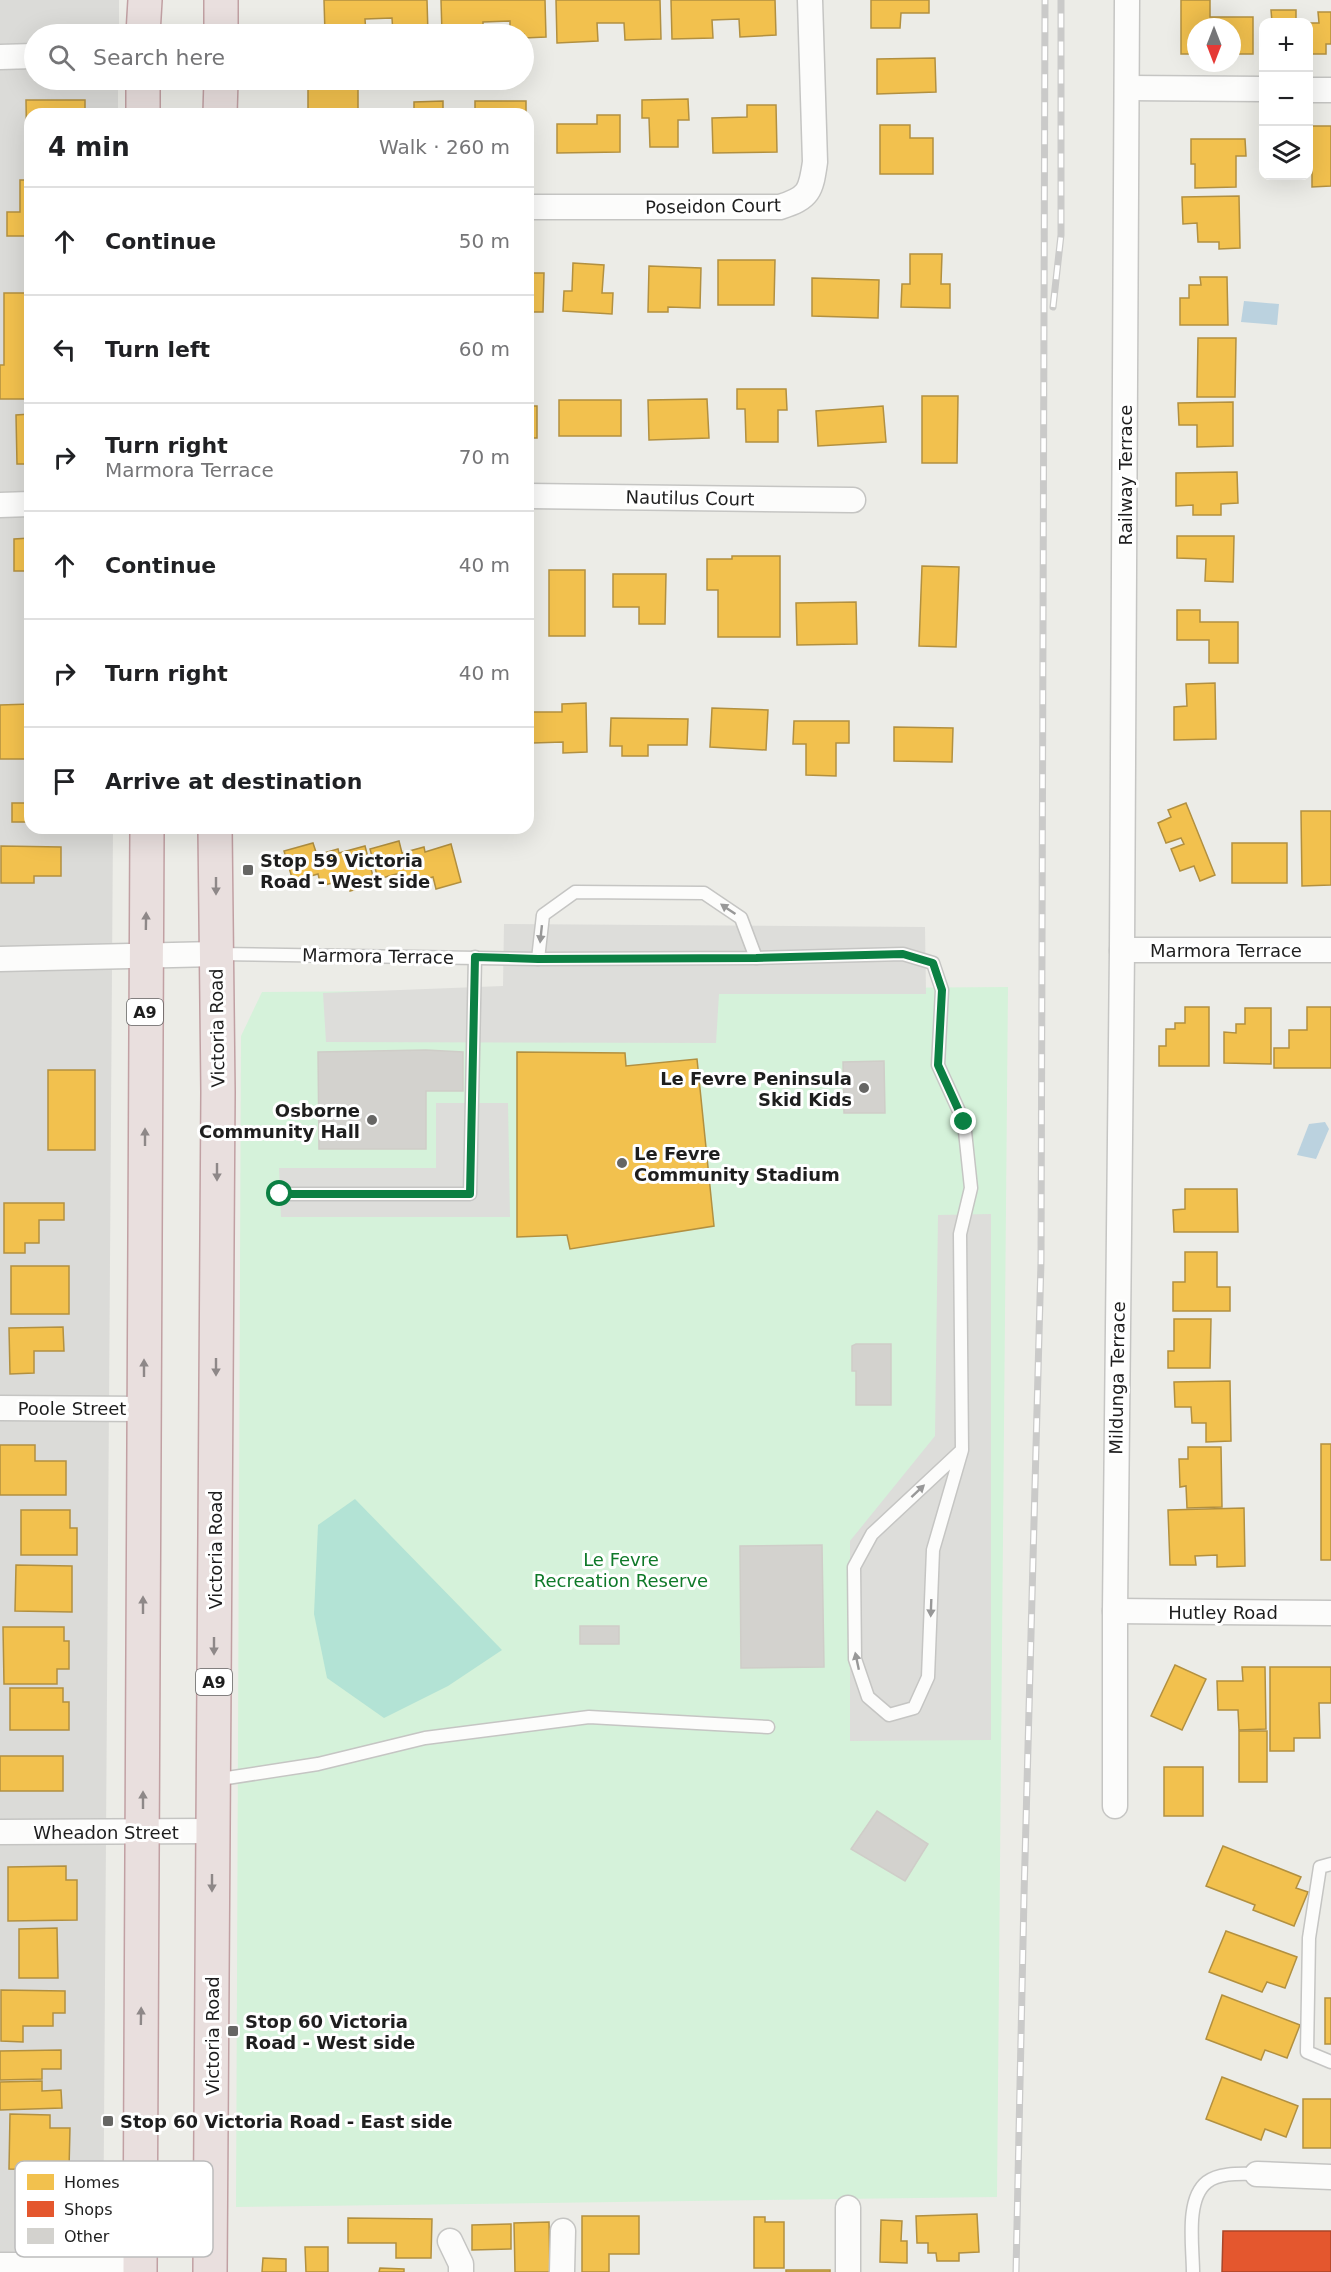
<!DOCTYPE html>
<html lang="en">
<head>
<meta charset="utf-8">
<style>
	:root { --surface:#fff; --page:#f2f2f2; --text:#202124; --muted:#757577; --line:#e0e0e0 }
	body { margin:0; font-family:"DejaVu Sans",sans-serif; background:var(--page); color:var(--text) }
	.controls { position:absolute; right:18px; top:18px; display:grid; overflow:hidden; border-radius:12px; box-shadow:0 6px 24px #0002 }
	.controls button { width:54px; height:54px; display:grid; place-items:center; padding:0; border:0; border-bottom:2px solid var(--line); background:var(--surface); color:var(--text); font:30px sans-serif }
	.compass { position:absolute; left:1187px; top:18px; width:54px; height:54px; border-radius:50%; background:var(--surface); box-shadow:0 6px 24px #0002; rotate:180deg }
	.stop { position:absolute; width:18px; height:18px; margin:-14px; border:4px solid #0b8043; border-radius:50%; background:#fff }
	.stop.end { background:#0b8043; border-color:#fff; box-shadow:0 2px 6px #0008 }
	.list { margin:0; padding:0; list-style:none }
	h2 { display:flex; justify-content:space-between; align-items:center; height:78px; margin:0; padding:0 24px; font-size:26px }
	h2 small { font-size:20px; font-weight:400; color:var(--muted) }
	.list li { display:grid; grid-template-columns:39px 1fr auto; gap:18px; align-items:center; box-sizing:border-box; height:108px; padding:0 24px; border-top:2px solid var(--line) }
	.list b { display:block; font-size:22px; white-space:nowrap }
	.list p { margin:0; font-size:20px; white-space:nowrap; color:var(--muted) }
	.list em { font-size:20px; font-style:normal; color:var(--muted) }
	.icon { flex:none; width:33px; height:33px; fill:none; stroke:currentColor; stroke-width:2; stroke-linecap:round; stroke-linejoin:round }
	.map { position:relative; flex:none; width:1331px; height:2272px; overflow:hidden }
	.search { position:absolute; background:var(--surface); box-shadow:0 6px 24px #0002; left:24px; top:24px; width:510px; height:66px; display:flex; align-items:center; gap:15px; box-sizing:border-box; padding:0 21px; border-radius:33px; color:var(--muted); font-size:22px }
	.panel { position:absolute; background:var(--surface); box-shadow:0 6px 24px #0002; left:24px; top:108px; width:510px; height:726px; border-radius:18px }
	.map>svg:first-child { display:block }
	.residential { fill:#dbdbd8 }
	.park { fill:#d5f2da }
	.pitch { fill:#b3e3d5 }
	.parking { fill:#ddddda }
	.water { fill:#bbd2df }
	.homes { fill:#f2c14e; stroke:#b29040; stroke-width:1.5 }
	.shops { fill:#e4572e; stroke:#a94629; stroke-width:1.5 }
	.building { fill:#d3d2ce; stroke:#cfcdc8; stroke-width:1.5 }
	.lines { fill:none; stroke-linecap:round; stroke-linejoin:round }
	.lane-casing { stroke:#c5c5c3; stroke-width:15 }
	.street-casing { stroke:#c5c5c3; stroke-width:27 }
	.highway-casing { stroke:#c1a0a3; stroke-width:36 }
	.lane { stroke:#fcfcfb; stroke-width:12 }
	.street { stroke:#fcfcfb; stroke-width:24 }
	.highway { stroke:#e9dfde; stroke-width:33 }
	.rail-casing { stroke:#cacac9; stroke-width:7 }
	.rail { stroke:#fff; stroke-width:4.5; stroke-dasharray:14; stroke-linecap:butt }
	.oneway { fill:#8e8888 }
	.oneway2 { fill:#989898 }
	.route { stroke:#0b8043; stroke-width:8 }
	.poi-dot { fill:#666664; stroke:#fff; stroke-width:2 }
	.labels { text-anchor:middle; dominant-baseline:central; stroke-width:6; stroke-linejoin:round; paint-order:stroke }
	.shield { fill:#fff; stroke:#626262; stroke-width:1.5 }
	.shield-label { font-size:16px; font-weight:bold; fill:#1e1e1e }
	.street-label { font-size:18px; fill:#1e1e1e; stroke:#fff }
	.poi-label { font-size:18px; font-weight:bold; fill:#1e1e1e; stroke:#fff; text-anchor:start }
	.park-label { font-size:18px; fill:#0f7929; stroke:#fff }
	.key { fill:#fff; stroke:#bcbcbc; stroke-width:1.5 }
	.key-label { font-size:16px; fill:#1e1e1e }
</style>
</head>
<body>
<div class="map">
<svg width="1331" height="2272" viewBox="0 0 1331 2272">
	<rect width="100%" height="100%" fill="#ecece7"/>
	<!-- residential -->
	<path class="residential" d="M0,0H119V34H34V80H118V114H30V828H113L103,2272H0Z"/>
	<!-- park -->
	<path class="park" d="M1008,987L997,2197L236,2207L241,1036L262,992Z"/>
	<!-- pitch -->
	<path class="pitch" d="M355,1499L502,1650L448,1686L384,1718L327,1678L314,1614L318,1525Z"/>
	<!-- parking -->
	<g class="parking">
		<path d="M504,924L925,927L926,994H719L716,1043L326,1042L323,993L503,986Z"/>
		<path d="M436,1103H508L510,1217H281L279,1168H436Z"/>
		<path d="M991,1214V1740L850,1741V1541L935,1436L938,1215Z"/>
	</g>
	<!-- water -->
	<g class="water">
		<path d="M1244,301L1279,304L1277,325L1241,322Z"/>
		<path d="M1325,1122L1329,1129L1316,1159L1297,1155L1309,1124Z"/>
	</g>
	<!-- homes -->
	<g class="homes">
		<path d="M324,0H427L428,34H393L392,18L365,19L366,34H325Z"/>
		<path d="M441,0H545L546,37L524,38V34H510V21L483,22V34H442Z"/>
		<path d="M556,0H660L661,39L625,40L624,23H597L598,41L557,43Z"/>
		<path d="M671,0H775L776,35L740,37L739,19L712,20L713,38L672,39Z"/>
		<path d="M871,0H929V13H901L900,28H871Z"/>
		<path d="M1181,0H1210V17H1253V54H1232V27H1196V54H1181Z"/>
		<path d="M1271,10H1296V22H1272Z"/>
		<path d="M1318,12H1331V44H1326V54H1308V23H1319Z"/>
		<path d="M935,58L936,92L877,94V59Z"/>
		<path d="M308,84H358V109H349V114H318V109H308Z"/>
		<path d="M688,99L689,120H678V147H650L649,118H642V100Z"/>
		<path d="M26,100H85V114H30V169H27Z"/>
		<path d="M443,101V114H414V102Z"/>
		<rect x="475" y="101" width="51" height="13"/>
		<path d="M747,105H776L777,152L713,153L712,118L747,117Z"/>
		<path d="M597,115H620V152L557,153V124H597Z"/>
		<path d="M880,125H910V138H933V174H880Z"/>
		<path d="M1312,126H1331V186L1312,187V168H1308V135H1312Z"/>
		<path d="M1191,139H1245L1246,156H1236V187L1195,188V164H1191Z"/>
		<path d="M20,180H30V236H7V212H20Z"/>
		<path d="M1239,196L1240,248L1219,249V242H1198L1197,223L1183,224L1182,197Z"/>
		<path d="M910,254H942L941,284H950V308L901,307L902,284H910Z"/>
		<path d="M718,260H775L774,305H718Z"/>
		<path d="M573,263L604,265L602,293H613L612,314L563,311L564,291H572Z"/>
		<path d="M649,266L701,268L700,308L668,307V312H648Z"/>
		<path d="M528,273H544L543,312H528Z"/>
		<path d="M1200,277H1227L1228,325H1180V298H1189V285H1201Z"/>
		<path d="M812,278L879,280L878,318L812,316Z"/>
		<path d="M4,293H30V399H0V365H4Z"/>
		<path d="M1198,338H1236L1235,397H1197Z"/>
		<path d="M737,389H786L787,410H778V442H746L745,409H737Z"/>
		<path d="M922,396H958L957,463H922Z"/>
		<path d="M707,399L709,438L649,440L648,400Z"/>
		<rect x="559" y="400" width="62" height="36"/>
		<path d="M1233,402V446L1197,447V425H1179L1178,403Z"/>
		<rect x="528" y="406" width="9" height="32"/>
		<path d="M883,406L886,442L818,446L816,411Z"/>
		<path d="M30,414V464H17L16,415Z"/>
		<path d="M1237,472L1238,503L1221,504V515H1193V505L1176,506V473Z"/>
		<path d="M1177,536H1234L1233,582L1205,581L1206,559L1177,558Z"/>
		<path d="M30,538V571H14V539Z"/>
		<path d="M732,556H780V637H718V590H707V559H732Z"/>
		<path d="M922,566L959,567L956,647L919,646Z"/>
		<rect x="549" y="570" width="36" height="66"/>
		<path d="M613,574H666L665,624H639V607H613Z"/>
		<path d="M856,602L857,644L797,645L796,603Z"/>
		<path d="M1177,610H1200V622H1238V663H1209V640H1177Z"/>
		<path d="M1215,683L1216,739L1174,740V707L1187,706L1186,684Z"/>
		<path d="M586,703L587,752L563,753V742L533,743V712H562V704Z"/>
		<path d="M30,704V759H0V705Z"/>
		<path d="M712,708L768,710L766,750L710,747Z"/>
		<path d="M611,718L688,719L687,745H648V756H622V746H610Z"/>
		<path d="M794,721H849V743H836V776L806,775V744H793Z"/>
		<path d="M894,727L953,728L952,762L894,761Z"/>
		<path d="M26,771H30V822H12V803H26Z"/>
		<path d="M1186,803L1215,875L1200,881L1194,866L1180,871L1171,849L1184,844L1181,838L1166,843L1158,823L1171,817L1168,810Z"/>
		<path d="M1301,811H1331V885L1302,886Z"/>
		<path d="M399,841L402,853L424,847L425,852L451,844L461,882L436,889L433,877L407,884L404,872L378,879L370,849Z"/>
		<path d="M313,843L317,855L338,849L339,853L365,846L375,884L350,891L347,879L321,886L318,874L293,881L284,851Z"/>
		<rect x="1232" y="843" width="55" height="40"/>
		<path d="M1,846L61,847V876H34V883H1Z"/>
		<path d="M1185,1007H1209V1066H1159V1046H1166V1029H1175V1023H1185Z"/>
		<path d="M1307,1007H1331V1068H1274V1048H1289V1030H1307Z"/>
		<path d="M1245,1008H1271V1064L1224,1063V1032L1236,1033V1024H1245Z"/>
		<path d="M517,1052L625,1053L626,1066L697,1059L714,1226L570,1249L567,1235L517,1237Z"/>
		<rect x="48" y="1070" width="47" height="80"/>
		<path d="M1185,1189H1237L1238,1232H1174L1173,1210L1185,1209Z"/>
		<path d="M4,1203H64V1220H39V1243H25V1253H4Z"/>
		<path d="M1185,1252H1217V1287H1230V1311H1173V1282H1185Z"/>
		<rect x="11" y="1266" width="58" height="48"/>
		<path d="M1174,1319H1211L1210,1368H1168V1351H1174Z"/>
		<path d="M63,1327L64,1351H34V1373L10,1374L9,1328Z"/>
		<path d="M1230,1381L1231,1441L1206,1442V1423H1192L1191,1407H1175L1174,1382Z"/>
		<rect x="1321" y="1444" width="10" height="116"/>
		<path d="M0,1445H35V1461H66V1495H0Z"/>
		<path d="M1188,1447H1221L1222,1507L1187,1508L1186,1486L1180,1487L1179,1459H1188Z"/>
		<path d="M1244,1508L1245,1566L1217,1567V1555L1195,1556L1196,1565H1170L1168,1510Z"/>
		<path d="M21,1510H70V1528H77V1555H21Z"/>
		<path d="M16,1565L72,1566V1612L15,1611Z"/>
		<path d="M3,1627H64V1641H69V1669H57V1684H4Z"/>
		<path d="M1175,1665L1206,1679L1182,1730L1151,1716Z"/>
		<path d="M1242,1667H1265L1266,1729L1239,1730L1238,1710H1218L1217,1681H1243Z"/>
		<path d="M1270,1667H1331V1703H1319L1320,1738H1294V1751H1270Z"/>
		<path d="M10,1688H63V1702H69V1730H10Z"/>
		<rect x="1239" y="1731" width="28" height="51"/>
		<rect x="0" y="1756" width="63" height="35"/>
		<rect x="1164" y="1767" width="39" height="49"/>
		<path d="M1223,1846L1301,1877L1296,1888L1308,1892L1294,1926L1253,1910L1255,1905L1206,1886Z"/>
		<path d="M66,1866V1880H77V1920L8,1921V1867Z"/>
		<path d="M57,1928L58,1978H19V1929Z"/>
		<path d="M1226,1931L1297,1957L1285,1988L1267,1982L1262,1992L1209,1972Z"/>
		<path d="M1,1990L65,1991V2013H53V2026H23V2042L1,2041Z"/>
		<path d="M1222,1995L1300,2025L1287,2058L1265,2050L1261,2060L1206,2039Z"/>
		<rect x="1325" y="1998" width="6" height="46"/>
		<path d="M61,2050V2069H42V2079L0,2080V2051Z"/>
		<path d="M1222,2077L1298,2106L1286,2137L1265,2129L1261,2140L1206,2119Z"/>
		<path d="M42,2081V2091L61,2090L62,2108L0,2110V2082Z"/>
		<rect x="1303" y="2099" width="28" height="49"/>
		<path d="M10,2114L50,2115V2128H70L69,2170L9,2169Z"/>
		<path d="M977,2214L979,2252L959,2253V2261H937L936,2253H928V2243H917L916,2216Z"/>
		<path d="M582,2216H639V2254H609V2272H582Z"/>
		<path d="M754,2217H765V2222H784V2268H754Z"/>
		<path d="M348,2218L432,2219L431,2258H396V2243H348Z"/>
		<path d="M881,2220L902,2221L901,2241H907V2263L880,2262Z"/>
		<path d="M549,2222L550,2272H515L514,2223Z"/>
		<path d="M511,2224V2249L472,2250V2225Z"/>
		<path d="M305,2247H328V2272H306Z"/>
		<path d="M263,2258L286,2259V2272H262Z"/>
		<path d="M380,2268L404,2269V2272H379Z"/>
		<rect x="786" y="2270" width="44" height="2"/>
	</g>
	<!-- shops -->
	<path class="shops" d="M1223,2231H1331V2272H1222Z"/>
	<!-- building -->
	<g class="building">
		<path d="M426,1050L463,1052V1091H426V1149H319L318,1052Z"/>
		<path d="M884,1061L885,1113H844L843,1062Z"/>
		<path d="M856,1344H891V1405H856V1371H852V1346Z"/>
		<path d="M822,1545L824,1667L741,1668L740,1546Z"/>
		<rect x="580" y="1626" width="39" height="18"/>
		<path d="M877,1811L928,1844L905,1881L851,1849Z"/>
	</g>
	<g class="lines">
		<!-- lane casing -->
		<g class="lane-casing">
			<g id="lane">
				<path d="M217,954L538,959L756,958L903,954L933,963L942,990L938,1065L964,1122L971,1188L960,1234L962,1450L933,1550L928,1677L914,1708L889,1715L868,1697L855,1659L854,1567L872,1534L962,1450"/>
				<path d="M538,959L543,915L575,892L704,893L741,918L756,958"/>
				<path d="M280,1194H470L475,957"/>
				<path d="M214,1780L318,1764L425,1738L589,1717L768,1727"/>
				<path d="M1331,1864L1320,1867L1309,1938L1307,2052L1331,2062"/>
				<path d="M1193,2272C1193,2247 1185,2199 1207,2182C1220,2172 1242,2174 1257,2174"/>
			</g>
		</g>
		<!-- street casing -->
		<g class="street-casing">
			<g id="street">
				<path d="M0,57L34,56"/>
				<path d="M1127,88L1264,89"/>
				<path d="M1308,90H1331"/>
				<path d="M528,207H780C809,198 811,191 815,162L810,0"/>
				<path d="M528,496L853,500"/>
				<path d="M0,505L30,504"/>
				<path d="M1122,950H1331"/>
				<path d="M0,959L216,954"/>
				<path d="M0,1408L144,1409"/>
				<path d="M1115,1611L1331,1613"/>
				<path d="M1115,1806V1611L1122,950L1127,0"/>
				<path d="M0,1832L213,1831"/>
				<path d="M1257,2174L1331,2177"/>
				<path d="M450,2241L461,2264V2272"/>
				<path d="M0,2265H140"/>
				<path d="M562,2272L563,2231"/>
				<path d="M848,2272V2208"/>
			</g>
		</g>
		<!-- highway casing -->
		<g class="highway-casing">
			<g id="highway">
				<path d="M143,34L145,0"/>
				<path d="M221,34V0"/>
				<path d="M143,80V114"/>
				<path d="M220,114L221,80"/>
				<path d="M140,2272L147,828"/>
				<path d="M210,2272L218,1092L215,828"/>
			</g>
		</g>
		<!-- lane -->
		<use href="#lane" class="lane"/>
		<!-- street -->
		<use href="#street" class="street"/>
		<!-- highway -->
		<use href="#highway" class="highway"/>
		<!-- rail casing -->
		<g class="rail-casing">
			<g id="rail">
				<path d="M1053,307L1061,235V0"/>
				<path d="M1016,2272L1024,1896L1041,1261L1045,0"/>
			</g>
		</g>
		<!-- rail -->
		<use href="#rail" class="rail"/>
	</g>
	<!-- one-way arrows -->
	<defs><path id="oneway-solid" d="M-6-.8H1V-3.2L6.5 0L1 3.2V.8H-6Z" transform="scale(1.5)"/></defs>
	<g class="oneway">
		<use href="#oneway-solid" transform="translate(216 886) rotate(90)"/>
		<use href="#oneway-solid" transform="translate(146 921) rotate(-89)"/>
		<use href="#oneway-solid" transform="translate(145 1137) rotate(-90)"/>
		<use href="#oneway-solid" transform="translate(217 1172) rotate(90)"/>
		<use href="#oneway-solid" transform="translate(216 1367) rotate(90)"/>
		<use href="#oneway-solid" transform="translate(144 1368) rotate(-90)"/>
		<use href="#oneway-solid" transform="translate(143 1605) rotate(-90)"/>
		<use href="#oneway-solid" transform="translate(214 1646) rotate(90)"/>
		<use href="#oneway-solid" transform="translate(143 1800) rotate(-90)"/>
		<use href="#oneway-solid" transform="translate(212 1883) rotate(90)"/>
		<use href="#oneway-solid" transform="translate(141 2016) rotate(-89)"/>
	</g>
	<g class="oneway2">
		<use href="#oneway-solid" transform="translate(728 909) rotate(-146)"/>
		<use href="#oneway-solid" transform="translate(541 934) rotate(96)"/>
		<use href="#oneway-solid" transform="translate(918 1491) rotate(-43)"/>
		<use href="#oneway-solid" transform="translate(931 1608) rotate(92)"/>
		<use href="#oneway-solid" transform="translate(857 1661) rotate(-102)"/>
	</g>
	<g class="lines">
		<!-- route -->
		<path class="route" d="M280,1194H470L475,957L538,959L756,958L903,954L933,963L942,990L938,1065L964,1122"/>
	</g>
	<!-- markers -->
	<g class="poi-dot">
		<rect x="242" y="864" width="12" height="12" rx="3"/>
		<circle cx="864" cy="1088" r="6"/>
		<circle cx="372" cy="1120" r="6"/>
		<circle cx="622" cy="1163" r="6"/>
		<rect x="227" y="2025" width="12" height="12" rx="3"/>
		<rect x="102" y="2115" width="12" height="12" rx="3"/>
	</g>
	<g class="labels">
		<!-- shield labels -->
		<g class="shield">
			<rect x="127" y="999" width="36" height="26" rx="4.5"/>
			<rect x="196" y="1669" width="36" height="26" rx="4.5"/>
		</g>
		<g class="shield-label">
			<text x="145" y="1012">A9</text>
			<text x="214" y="1682">A9</text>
		</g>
		<!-- street labels -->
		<g class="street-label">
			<text transform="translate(713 206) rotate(-1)">Poseidon Court</text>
			<text transform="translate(1125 475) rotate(-90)">Railway Terrace</text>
			<text transform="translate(690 498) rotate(1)">Nautilus Court</text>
			<text x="1226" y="950">Marmora Terrace</text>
			<text transform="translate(378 956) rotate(1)">Marmora Terrace</text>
			<text transform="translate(217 1028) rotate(-91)">Victoria Road</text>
			<text transform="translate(1117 1378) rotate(-89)">Mildunga Terrace</text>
			<text x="72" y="1408">Poole Street</text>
			<text transform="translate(215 1550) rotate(-90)">Victoria Road</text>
			<text x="1223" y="1612">Hutley Road</text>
			<text x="106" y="1832">Wheadon Street</text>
			<text transform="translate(212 2036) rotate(-90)">Victoria Road</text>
		</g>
		<!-- poi labels -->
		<g class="poi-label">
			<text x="260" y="860">Stop 59 Victoria<tspan x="260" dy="21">Road - West side</tspan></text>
			<text x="852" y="1078" text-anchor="end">Le Fevre Peninsula<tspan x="852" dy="21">Skid Kids</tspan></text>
			<text x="360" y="1110" text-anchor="end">Osborne<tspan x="360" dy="21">Community Hall</tspan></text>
			<text x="634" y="1153">Le Fevre<tspan x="634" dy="21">Community Stadium</tspan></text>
			<text x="245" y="2021">Stop 60 Victoria<tspan x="245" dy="21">Road - West side</tspan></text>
			<text x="120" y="2121">Stop 60 Victoria Road - East side</text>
		</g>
		<!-- park labels -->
		<g class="park-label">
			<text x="621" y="1559">Le Fevre<tspan x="621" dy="21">Recreation Reserve</tspan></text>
		</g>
	</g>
	<!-- legend -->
	<rect x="15" y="2161" width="198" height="96" rx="9" class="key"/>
	<rect x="27" y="2174" width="27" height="16" fill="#f2c14e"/>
	<rect x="27" y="2201" width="27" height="16" fill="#e4572e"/>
	<rect x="27" y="2228" width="27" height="16" fill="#d3d2ce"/>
	<g class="key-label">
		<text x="64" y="2188">Homes</text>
		<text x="64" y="2215">Shops</text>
		<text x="64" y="2242">Other</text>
	</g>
</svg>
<div class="controls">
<button>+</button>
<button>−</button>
<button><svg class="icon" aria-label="layers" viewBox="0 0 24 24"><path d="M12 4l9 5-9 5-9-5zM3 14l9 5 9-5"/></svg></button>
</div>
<svg class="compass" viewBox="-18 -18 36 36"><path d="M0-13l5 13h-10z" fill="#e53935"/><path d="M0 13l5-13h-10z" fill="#757577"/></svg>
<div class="stop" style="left:280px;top:1194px"></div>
<div class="stop end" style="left:964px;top:1122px"></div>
<div class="search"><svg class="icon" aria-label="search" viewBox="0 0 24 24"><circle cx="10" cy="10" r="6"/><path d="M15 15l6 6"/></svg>Search here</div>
<section class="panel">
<h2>4 min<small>Walk · 260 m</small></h2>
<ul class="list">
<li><svg class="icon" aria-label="ahead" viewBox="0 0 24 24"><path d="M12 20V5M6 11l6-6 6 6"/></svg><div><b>Continue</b></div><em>50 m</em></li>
<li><svg class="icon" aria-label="left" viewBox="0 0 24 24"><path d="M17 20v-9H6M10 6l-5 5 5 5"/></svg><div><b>Turn left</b></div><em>60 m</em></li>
<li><svg class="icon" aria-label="right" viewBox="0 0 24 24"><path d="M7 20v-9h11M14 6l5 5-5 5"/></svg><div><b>Turn right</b><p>Marmora Terrace</p></div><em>70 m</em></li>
<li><svg class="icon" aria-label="ahead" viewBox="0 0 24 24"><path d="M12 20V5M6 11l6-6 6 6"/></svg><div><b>Continue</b></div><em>40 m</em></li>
<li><svg class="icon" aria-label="right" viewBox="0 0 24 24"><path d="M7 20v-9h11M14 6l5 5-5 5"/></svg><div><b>Turn right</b></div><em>40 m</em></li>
<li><svg class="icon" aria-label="arrive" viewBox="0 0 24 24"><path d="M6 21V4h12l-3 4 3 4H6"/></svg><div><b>Arrive at destination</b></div></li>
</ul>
</section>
</div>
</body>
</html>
